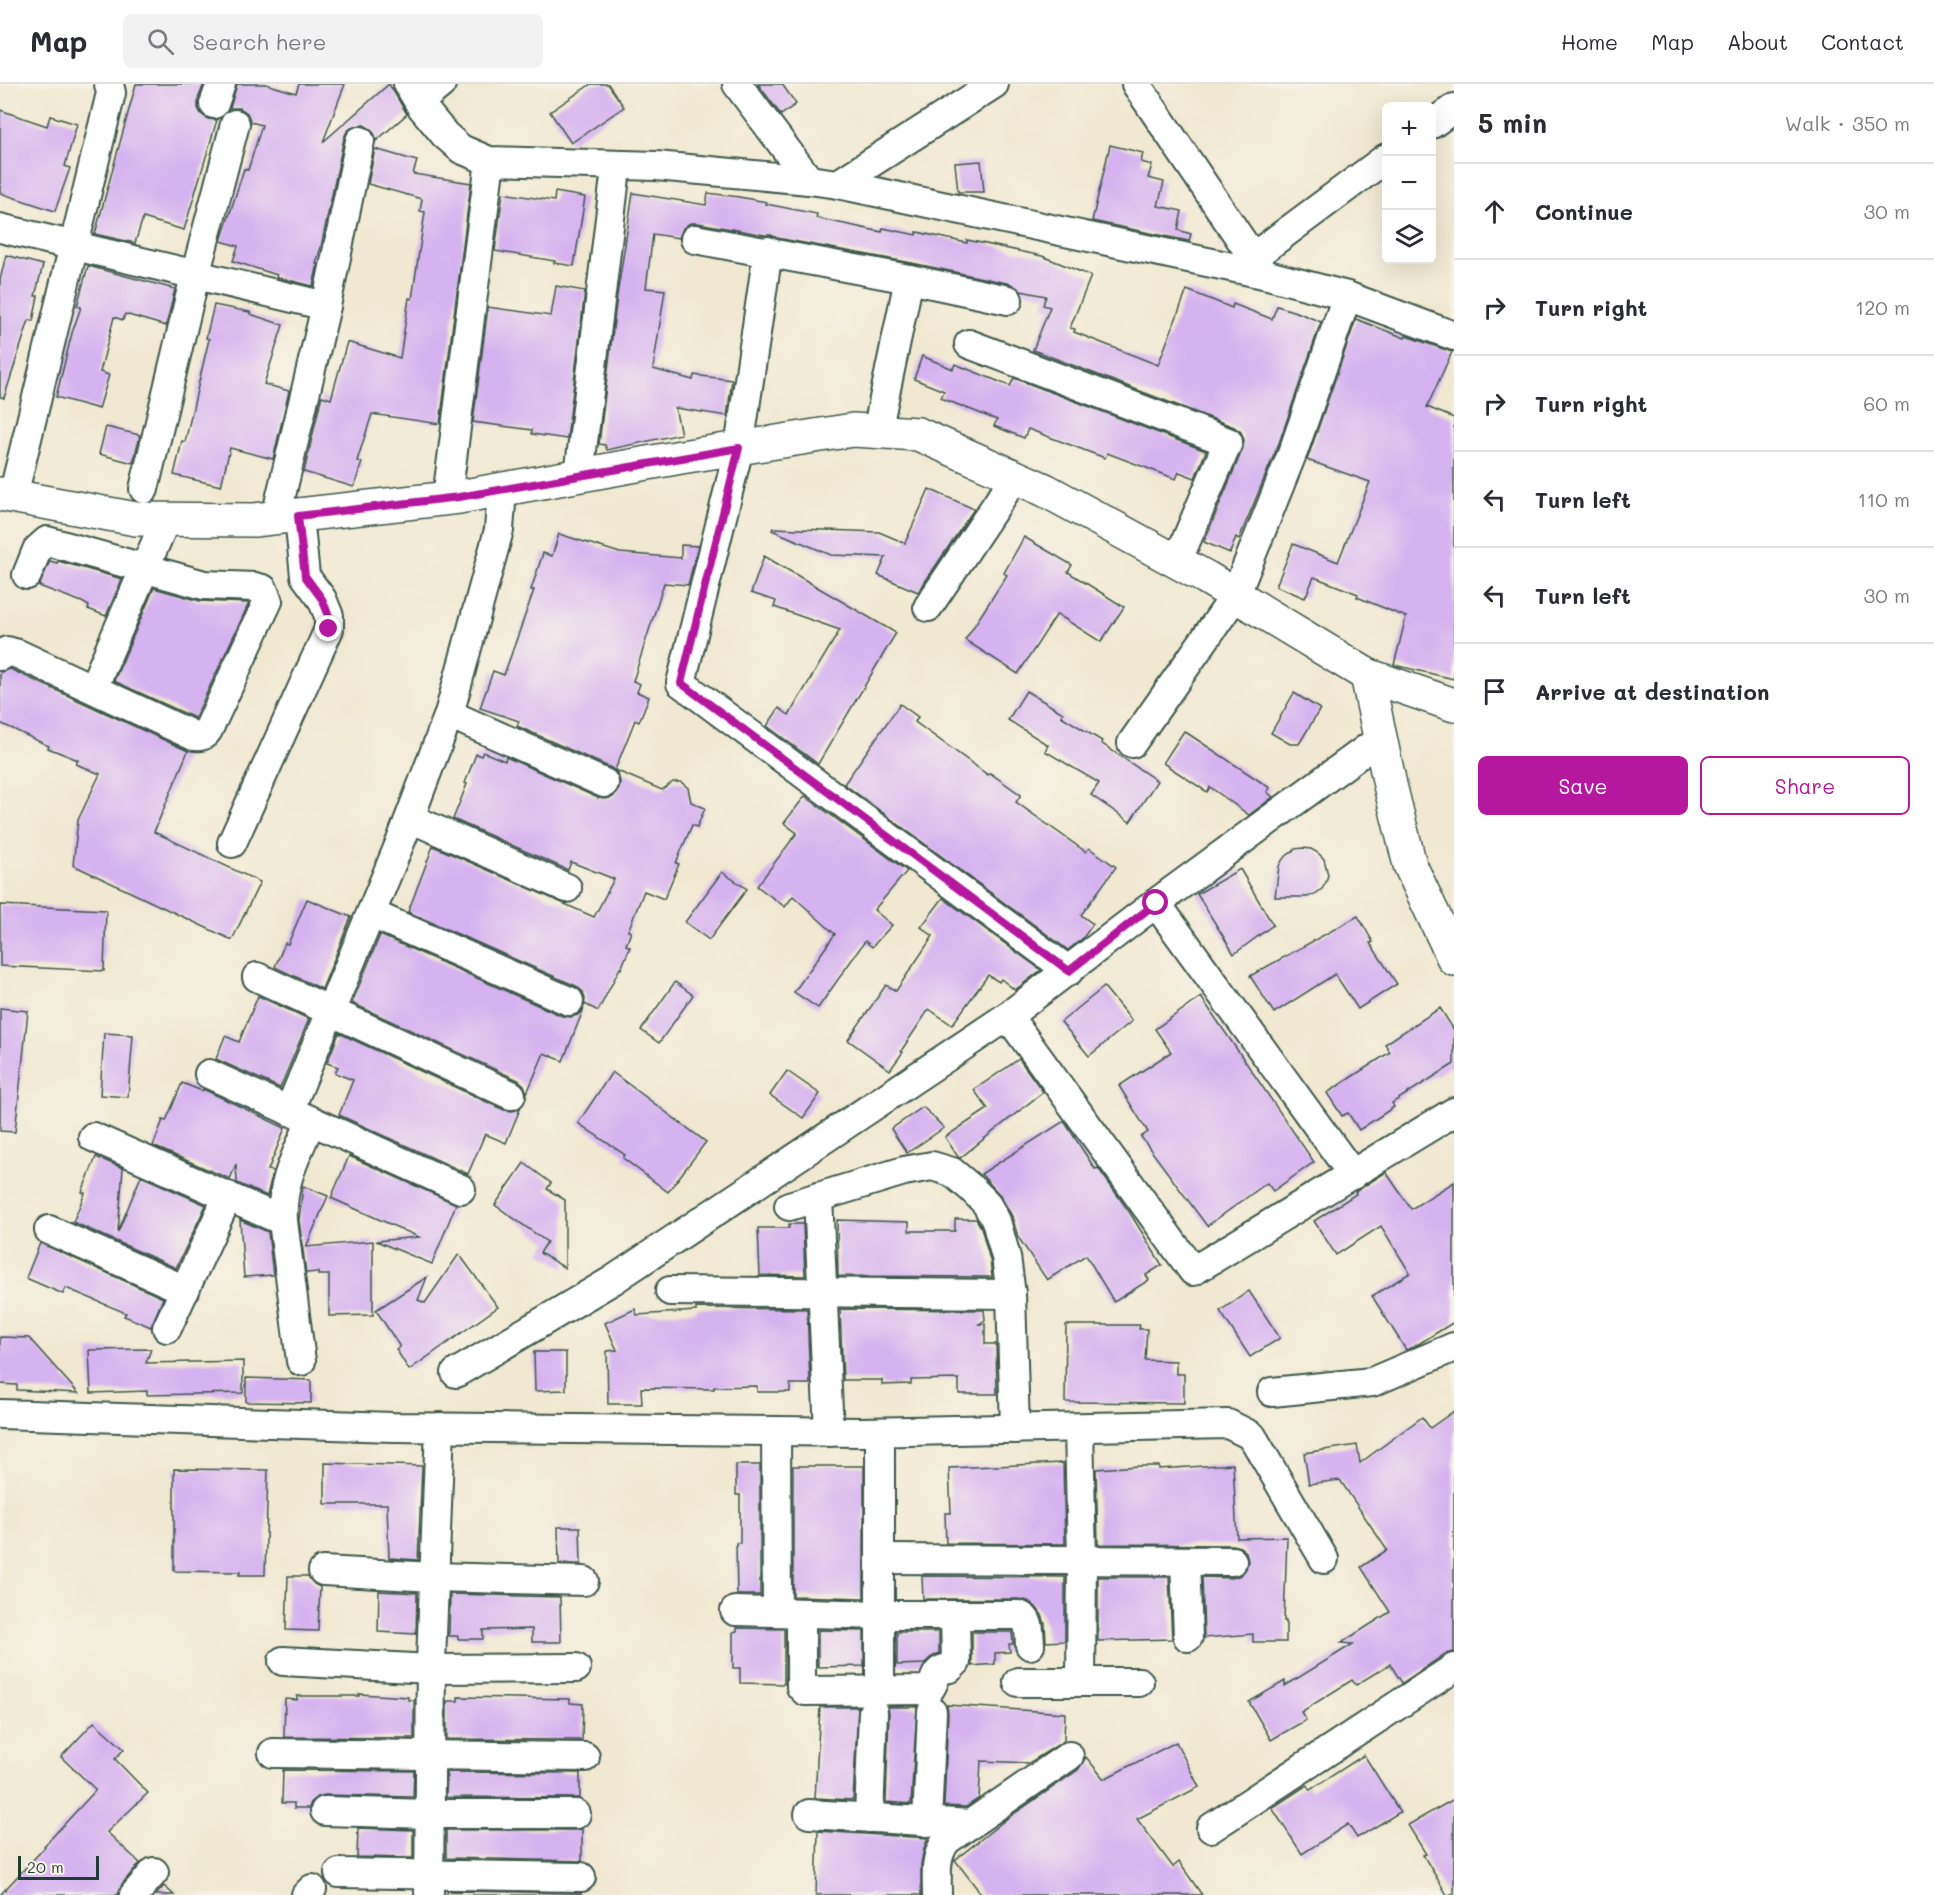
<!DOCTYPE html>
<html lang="en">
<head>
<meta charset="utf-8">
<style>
	:root { --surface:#fff; --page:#f2f2f3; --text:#2b2b33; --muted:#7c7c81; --line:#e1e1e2; --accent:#b5179e }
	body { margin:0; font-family:Mali,sans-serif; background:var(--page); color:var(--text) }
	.controls { position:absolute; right:18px; top:18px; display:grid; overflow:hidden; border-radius:9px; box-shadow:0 6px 24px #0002 }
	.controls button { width:54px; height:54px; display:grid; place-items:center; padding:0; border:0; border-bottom:2px solid var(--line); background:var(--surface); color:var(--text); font:30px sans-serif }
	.scale { position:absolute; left:18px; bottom:15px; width:81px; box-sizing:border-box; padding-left:6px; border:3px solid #1f3d34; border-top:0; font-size:16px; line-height:21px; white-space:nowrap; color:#1f3d34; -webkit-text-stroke:4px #f7f3e8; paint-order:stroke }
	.stop { position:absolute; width:18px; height:18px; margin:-14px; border:4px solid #b5179e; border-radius:50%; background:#fff }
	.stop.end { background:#b5179e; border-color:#fff; box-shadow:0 2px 6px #0008 }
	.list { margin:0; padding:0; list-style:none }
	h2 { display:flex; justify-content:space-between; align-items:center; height:78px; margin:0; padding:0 24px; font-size:26px }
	h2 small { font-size:20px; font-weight:400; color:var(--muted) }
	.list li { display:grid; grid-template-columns:39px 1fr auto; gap:18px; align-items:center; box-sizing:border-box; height:96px; padding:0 24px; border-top:2px solid var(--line) }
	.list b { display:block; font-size:22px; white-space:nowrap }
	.list em { font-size:20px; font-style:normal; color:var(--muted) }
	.actions { display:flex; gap:12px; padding:18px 24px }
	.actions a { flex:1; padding:14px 0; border:2px solid var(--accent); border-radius:9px; text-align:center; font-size:21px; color:var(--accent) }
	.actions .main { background:var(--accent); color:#fff }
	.icon { flex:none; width:33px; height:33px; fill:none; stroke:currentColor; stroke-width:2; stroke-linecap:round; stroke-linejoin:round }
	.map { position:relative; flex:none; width:1454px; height:1811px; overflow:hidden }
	header { display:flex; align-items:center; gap:36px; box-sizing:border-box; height:84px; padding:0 30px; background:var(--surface); border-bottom:2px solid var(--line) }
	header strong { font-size:28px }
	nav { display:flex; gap:33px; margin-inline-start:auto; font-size:21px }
	.search { width:420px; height:54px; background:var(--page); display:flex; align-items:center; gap:15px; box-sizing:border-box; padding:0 21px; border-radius:9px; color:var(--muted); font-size:22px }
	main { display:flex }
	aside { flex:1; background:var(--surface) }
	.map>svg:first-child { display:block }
	.building { fill:#d5b2f0 }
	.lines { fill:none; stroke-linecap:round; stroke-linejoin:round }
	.minor-casing { stroke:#3e574b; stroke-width:32 }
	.tertiary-casing { stroke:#3e574b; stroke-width:36 }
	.minor { stroke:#fff; stroke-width:28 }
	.tertiary { stroke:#fff; stroke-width:33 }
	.route { stroke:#b5179e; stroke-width:8 }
</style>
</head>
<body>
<header>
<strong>Map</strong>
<div class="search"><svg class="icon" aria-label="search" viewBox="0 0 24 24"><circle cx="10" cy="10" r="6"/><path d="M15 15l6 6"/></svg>Search here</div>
<nav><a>Home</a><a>Map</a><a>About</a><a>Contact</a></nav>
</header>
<main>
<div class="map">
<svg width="1454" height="1811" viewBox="0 0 1454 1811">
	<rect width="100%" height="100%" fill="#f7f3e8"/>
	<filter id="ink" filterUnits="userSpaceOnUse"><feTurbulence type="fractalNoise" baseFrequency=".0167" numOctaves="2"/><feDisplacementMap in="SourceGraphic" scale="12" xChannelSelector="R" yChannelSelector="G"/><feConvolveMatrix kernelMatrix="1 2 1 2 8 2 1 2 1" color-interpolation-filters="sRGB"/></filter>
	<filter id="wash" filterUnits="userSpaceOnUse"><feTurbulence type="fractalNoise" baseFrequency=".008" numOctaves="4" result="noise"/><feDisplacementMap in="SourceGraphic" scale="24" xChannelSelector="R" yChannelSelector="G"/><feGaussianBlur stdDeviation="1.35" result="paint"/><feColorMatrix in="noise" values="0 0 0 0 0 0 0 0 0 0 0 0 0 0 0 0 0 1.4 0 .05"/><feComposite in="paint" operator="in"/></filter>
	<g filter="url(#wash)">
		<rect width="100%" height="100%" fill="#f0e8d0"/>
		<g id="blocks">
			<!-- building -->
			<g class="building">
				<path d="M136,0H204L198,15V24L201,30L208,35L217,36L184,146L143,134L135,159L95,150Z"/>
				<path d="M237,0H266L296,9L299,0H345L323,58L389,0L407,30L376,57L375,51L371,45L364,41L354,42L347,47L344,54L321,163L316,180H318L313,202L276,193L277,191L233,177L238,162L221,157L244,85L248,86L262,41L251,38L247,29L240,24H230Z"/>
				<path d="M591,0H608L624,23L571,59L550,28Z"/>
				<path d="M758,0H782L796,20L781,31Z"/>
				<path d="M0,26L47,42L50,32L77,40L65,82L70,84L55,127L0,109Z"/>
				<path d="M1110,61L1143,69L1141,78L1152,81L1148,94L1164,98L1158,122L1182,127L1178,146L1191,150L1189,157L1092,137Z"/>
				<path d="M375,65L417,77L413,90L471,99L440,340L372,330L357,377L362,378L354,403L304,388L321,315L322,312L331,315L347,258L400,274L409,214L412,215L425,128L420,127L422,115L368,100Z"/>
				<path d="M981,77L984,108H958L955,79Z"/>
				<path d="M555,108L585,113L574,182L554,179L555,177L495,167L503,109L554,117Z"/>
				<path d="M633,109L706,121L708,109L739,113L767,118L766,120L817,130L816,134L882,148L883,144L916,151L917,148L967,159V156L1042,172L1091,192L1070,244L1075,245L1074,248L1158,281L1187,206L1232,224L1233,220L1272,235L1277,222L1299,229L1321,238L1279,359L1239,455L1236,453L1230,469L1204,458L1243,364L1244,356L1241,348L1234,343L1033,266L1050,223L1043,221L1046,212L1021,207L1011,200L912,179L777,154L771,151H765L698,139H690L683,144L679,154L653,150L646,204L665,206L653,285L693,296L694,291L732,296L727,332L675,324L681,350L607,366L605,361L599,360L617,212Z"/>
				<path d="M6,171L43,181L35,212H38L33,237L29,236L4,314L0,313V196Z"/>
				<path d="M88,182L175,205L166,242L125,230L123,236L114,233L100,288L109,291L99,325L56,313L72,249L81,223L77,222Z"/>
				<path d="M556,202L585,207L567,355L532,350V346L473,338L488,223L551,232Z"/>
				<path d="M214,221L250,228V230L283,241L264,300L289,307L273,375L230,364L221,402L174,391L182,357L185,358L209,255L206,254Z"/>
				<path d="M1356,235L1405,254L1406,252L1452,268L1427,323L1454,334V595L1394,581L1406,533L1357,513L1358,510L1314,493L1305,514L1276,502L1293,460L1338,478L1370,398L1307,376Z"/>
				<path d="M922,272L953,285L955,280L1010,302L1014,294L1206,367L1195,394L1179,388L1176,395L1107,369L1105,374L1028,345L1024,354L994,342L997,336L941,314L944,307L914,295Z"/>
				<path d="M106,343L140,351L133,379L99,370Z"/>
				<path d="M929,405L974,425L918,508L878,491L886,473L831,471L772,446L773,444L879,448L905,459Z"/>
				<path d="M559,450L620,469L681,474V461L698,462L688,501L664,499L633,597L640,600L637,608L649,613L639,638L635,636L615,686L662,706L673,698H681L688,704L691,718L705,724L697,743L692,741L676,779L679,780L664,815L644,807L628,847L631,848L626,861L630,863L621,885L620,884L598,927L585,920L584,923L585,915L583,908L576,902L408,828L433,762L594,833L614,795L571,778L568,786L453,735L467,700L465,699L476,670L481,672L483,668L505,677L506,673L598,714L606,715L613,713L619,705L620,698L618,690L611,684L517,642L519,637L480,624L493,587L504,591L534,506H531L543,469L552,472Z"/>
				<path d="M1024,453L1072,481L1068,488L1124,523L1101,558L1057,530L1018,590L965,556L1007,491L1004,489Z"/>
				<path d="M764,472L896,549L818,680L767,642L779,624L789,631L840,546L774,523L776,517L751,509Z"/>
				<path d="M50,477L57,479L58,477L122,495L106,532L88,525L89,522L82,518L39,502Z"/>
				<path d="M154,504L200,517L249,519L195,634L114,597Z"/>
				<path d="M10,585L188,667L154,748L260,798L232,856L73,781L78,736L100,690L76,680L78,676L48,664L49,662L0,639V591L1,588Z"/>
				<path d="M1026,607L1063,629L1061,632L1102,657L1101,659L1157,697L1130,738L1091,711L1099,699L1045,667L1048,661L1008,636Z"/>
				<path d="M1294,609L1320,625L1299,660H1290L1271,649Z"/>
				<path d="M900,620L918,633L915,638L988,691L990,689L1021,711L1016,718L1086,768L1089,764L1116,783L1081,831L1093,840L1083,854L1068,866L844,700Z"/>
				<path d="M1184,647L1270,704L1267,708L1273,713L1249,731L1210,703L1207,708L1163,679Z"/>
				<path d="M805,712L907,787L874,826L892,841L872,863L865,857L818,924L794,908L835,850L793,812L785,823L757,802L797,749L784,739Z"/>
				<path d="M1303,764L1311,765L1318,769L1324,775L1328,791L1326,798L1322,805L1315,810L1307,813H1275L1279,782L1283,775L1295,765Z"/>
				<path d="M1240,785L1273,841L1234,870L1197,810Z"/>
				<path d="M722,788L747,805L709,856L685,838Z"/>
				<path d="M943,814L1041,886L1015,906L1001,895L999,898L988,891L952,941L929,925L901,967L903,968L890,986L848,956L886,901L896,907L933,852L921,843Z"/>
				<path d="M307,815L351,833L322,905L275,883L285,859L288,860Z"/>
				<path d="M0,821L106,826L104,887L0,882Z"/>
				<path d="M1358,832L1373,858L1370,859L1397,900L1358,925L1335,890L1274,929L1250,892Z"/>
				<path d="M380,851L562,932L571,933L578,931L584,924L563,977L544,969L527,1009L524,1001L518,996L352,919Z"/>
				<path d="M675,898L693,911L659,959L641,946Z"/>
				<path d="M1104,903L1132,937L1089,972L1061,938Z"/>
				<path d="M258,912L309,935L280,1004L216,975L225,952L239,958Z"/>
				<path d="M1201,913L1314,1078L1273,1107L1267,1099L1207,1142L1141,1053L1148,1048L1119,1002L1171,968L1155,945Z"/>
				<path d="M0,924L28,927L15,1048L0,1047Z"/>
				<path d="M1440,924L1454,946V980L1392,1019L1394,1023L1359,1046L1348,1029L1342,1032L1327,1009L1390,968L1385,960Z"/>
				<path d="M104,949L133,951L128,1013L100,1011Z"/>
				<path d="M339,949L504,1026L512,1027L520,1025L506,1059L485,1050L468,1090L339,1031L353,996L335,989L338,983L327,979Z"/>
				<path d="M1019,975L1043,1008L960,1074L958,1073L945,1053L988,1025L974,1006Z"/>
				<path d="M787,987L820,1010L803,1034L770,1011Z"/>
				<path d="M612,988L706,1058L668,1108L623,1074L625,1071L578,1039Z"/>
				<path d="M182,999L202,1007L203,1005L285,1044L268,1086L273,1087L267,1112L237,1099L236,1080L230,1095L153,1062L163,1036L166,1037Z"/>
				<path d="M923,1023L944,1044L907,1069L891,1045Z"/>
				<path d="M1064,1037L1095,1085L1098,1084L1130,1129L1162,1181L1146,1191L1149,1196L1114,1218L1086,1171L1047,1196L1018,1153L1012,1132L1000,1111L981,1090Z"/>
				<path d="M349,1072L456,1120L432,1180L376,1157L419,1153L331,1114Z"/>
				<path d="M96,1073L123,1084L118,1148L141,1092L206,1121L176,1184L73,1138L85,1109L82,1108Z"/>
				<path d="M524,1079L551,1099L547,1105L565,1116V1184L540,1169L547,1158L495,1121Z"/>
				<path d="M1386,1088L1411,1125L1454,1098V1238L1417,1261L1406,1266L1372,1212L1410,1189L1381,1142L1336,1171L1314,1137L1356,1110L1355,1108Z"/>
				<path d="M303,1102L328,1112L306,1163L373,1157V1231L329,1232V1191H318V1188L306,1189L299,1136Z"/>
				<path d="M955,1135H976L981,1143L990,1176L992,1193L838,1192L837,1136L909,1138V1147H955Z"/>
				<path d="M240,1136L268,1148L273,1191L244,1193Z"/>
				<path d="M789,1140H803L805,1192L760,1191L758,1144H789Z"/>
				<path d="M40,1159L163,1214L151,1243L124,1232L126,1229L66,1204L63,1210L26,1194Z"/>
				<path d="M459,1170L498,1223L409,1286L396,1265L400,1263L376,1226L427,1193L418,1216L425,1219Z"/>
				<path d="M1249,1207L1280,1254L1250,1273L1220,1227Z"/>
				<path d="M696,1224L807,1225L810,1300H790V1308H757V1302L714,1303V1305L641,1304L642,1320H608L607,1267L617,1266L605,1239L635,1225L637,1231L696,1227Z"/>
				<path d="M840,1225L984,1226L985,1236L979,1240H985V1260H996L997,1310H959V1295L911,1296V1300L882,1301V1296H843Z"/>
				<path d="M1066,1241H1140L1139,1245H1147L1145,1276L1176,1277V1290H1184V1319L1065,1318Z"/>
				<path d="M0,1253L29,1254L78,1309L17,1306V1301L0,1300Z"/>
				<path d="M151,1265L146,1279L243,1277V1309L147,1311V1307L91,1309L89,1266Z"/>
				<path d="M534,1268H566V1306L535,1307Z"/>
				<path d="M246,1294L311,1296V1319L246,1318Z"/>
				<path d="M1454,1327V1568L1445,1570L1402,1599L1390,1580L1356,1601L1352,1596L1301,1628L1306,1636L1271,1656L1249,1618L1285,1597V1602L1353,1560L1341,1559L1390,1528L1361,1483L1387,1466L1340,1396L1309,1400L1304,1369L1357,1361L1360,1379L1422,1333L1430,1344Z"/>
				<path d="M325,1379L422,1382L418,1476L389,1474L387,1420H325Z"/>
				<path d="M1063,1379L1065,1460L946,1459L945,1429H951L949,1384Z"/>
				<path d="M1233,1380L1237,1454L1287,1453L1284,1537H1286V1558H1253V1550L1204,1554L1202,1493L1232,1494L1241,1491L1246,1485L1248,1477L1246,1468L1240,1463L1232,1461L1098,1460L1096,1385L1140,1382H1159V1385Z"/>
				<path d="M736,1381H760V1511H737L736,1459H740V1411H736Z"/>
				<path d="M793,1382H864V1514L793,1512Z"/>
				<path d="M174,1385L268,1386L265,1491H239L240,1488L174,1487Z"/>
				<path d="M558,1443H580L581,1480H559Z"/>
				<path d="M288,1492H308L314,1500L320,1503L318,1547L286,1546Z"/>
				<path d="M922,1492L1065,1493V1557L1046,1558L1045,1540L1042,1531L1036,1523L1028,1517L1018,1515H923Z"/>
				<path d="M1098,1493H1169L1172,1555L1098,1557Z"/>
				<path d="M379,1507L417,1509L416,1550L378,1548Z"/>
				<path d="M450,1510L560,1513L561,1558H532V1545L483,1546V1555H458V1552H449Z"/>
				<path d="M737,1544L784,1545V1600L740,1599V1584H733V1548L737,1547Z"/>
				<path d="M818,1546L864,1547V1582L818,1583Z"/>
				<path d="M897,1548H939V1569L930,1574L924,1580L897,1581Z"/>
				<path d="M972,1548H1012L1013,1560H1009L1010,1568L995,1569V1580L972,1582Z"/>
				<path d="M359,1610L408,1613V1616H414V1654L284,1653L285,1615L297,1616V1612H359Z"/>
				<path d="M458,1613L570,1615V1619L583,1620L582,1656L447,1655V1617H458Z"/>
				<path d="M947,1621L1065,1629L1064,1657L1029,1679L981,1677L979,1714L966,1723L944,1722L948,1629Z"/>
				<path d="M820,1623H858L853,1716L815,1714Z"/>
				<path d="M888,1623H917L911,1720L886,1718L889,1629Z"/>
				<path d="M94,1638L124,1665L115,1675L148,1709L107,1748L140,1779L122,1800L118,1811H0L45,1763L44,1762L95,1707V1705L61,1673Z"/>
				<path d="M1176,1658L1199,1703L1137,1735L1173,1783L1179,1778L1202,1811H982L955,1776L1005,1736L1078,1686L1086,1673L1104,1695Z"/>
				<path d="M1364,1671L1400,1728L1357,1754L1348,1740L1302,1770L1272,1724L1307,1701L1310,1706Z"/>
				<path d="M283,1686L414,1687L413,1713L325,1711L317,1713L311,1718L309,1724H294V1719H282Z"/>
				<path d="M447,1688L580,1689V1714L446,1713Z"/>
				<path d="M1454,1715V1811H1447L1423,1771L1426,1770L1408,1741Z"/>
				<path d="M358,1744L413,1746V1774L357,1773Z"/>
				<path d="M582,1745V1777L446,1774V1746H576Z"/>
				<path d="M818,1747L928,1754L924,1764L921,1780V1811H816Z"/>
				<path d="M164,1802L174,1811H156Z"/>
				<path d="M447,1807L581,1809V1811H447Z"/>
			</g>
		</g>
	</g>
	<g filter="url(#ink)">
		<use href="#blocks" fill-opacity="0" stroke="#3e574b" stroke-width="1.5"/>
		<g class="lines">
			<!-- minor casing -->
			<g class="minor-casing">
				<g id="minor">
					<path d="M408,0L421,22L445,51L461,65L489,77L656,82L809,96L838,100L1264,190L1347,212L1454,252"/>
					<path d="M737,0L809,96"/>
					<path d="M1136,0L1264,190"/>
					<path d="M419,18L441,0"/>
					<path d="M214,20L221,0"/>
					<path d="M1432,40L1454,24"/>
					<path d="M838,100L994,0"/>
					<path d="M0,144L326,222"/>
					<path d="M695,155L909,195L1008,216"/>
					<path d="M768,167L739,364L681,599L1069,887"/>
					<path d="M1253,173L1386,74"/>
					<path d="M969,260L1228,358L1177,478"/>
					<path d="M877,348L909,195"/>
					<path d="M579,391L615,93"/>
					<path d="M144,405L195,192L235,40"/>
					<path d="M13,412L111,9L109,0"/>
					<path d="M447,414L489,85"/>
					<path d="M279,420L326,222L360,57"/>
					<path d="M928,523L1015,393"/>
					<path d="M0,572L7,567L18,570L194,652C201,653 204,652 208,646L268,517L263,505L255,503L204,501L47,457L37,466L27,491"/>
					<path d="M93,604L166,435"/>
					<path d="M449,630L604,699"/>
					<path d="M1132,659L1235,512L1294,365L1347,212"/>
					<path d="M410,734L567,804"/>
					<path d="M232,759L329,545V532L322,515L305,492L299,432"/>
					<path d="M1156,819L1353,1091"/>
					<path d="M372,830L569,917"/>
					<path d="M257,893L511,1011"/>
					<path d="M1008,932L1193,1187L1454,1028"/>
					<path d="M209,990L461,1105"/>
					<path d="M289,1027L402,754L449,630L499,446L502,406"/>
					<path d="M93,1053L283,1137"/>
					<path d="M818,1113L829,1348"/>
					<path d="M789,1122L904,1087L932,1082L952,1088L971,1104L986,1119L996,1137L1006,1173L1011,1210L1015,1345"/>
					<path d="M49,1146L185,1206"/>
					<path d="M670,1207L1011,1210"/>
					<path d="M167,1244L228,1112"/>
					<path d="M301,1277L283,1137C280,1100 297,1070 311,1037"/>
					<path d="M456,1289L613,1196L1008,932L1156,819L1380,655"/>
					<path d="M1272,1308L1372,1298L1454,1263"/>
					<path d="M0,1330L393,1343L862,1348L1228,1340L1252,1352L1324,1475"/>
					<path d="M1079,1344L1082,1476L1081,1598"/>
					<path d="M776,1347L777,1528"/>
					<path d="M880,1348V1606"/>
					<path d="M880,1475L1232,1477"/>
					<path d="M1185,1477L1188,1553"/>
					<path d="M323,1487L434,1493L584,1497"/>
					<path d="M735,1527L880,1531H1018C1031,1534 1029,1550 1030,1561"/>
					<path d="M801,1529V1603L805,1607L929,1606C938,1595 932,1586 950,1584L956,1578L955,1532"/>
					<path d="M283,1577L431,1585L576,1584"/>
					<path d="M1018,1598H1139"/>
					<path d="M273,1669L585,1673"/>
					<path d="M325,1727L430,1730H576"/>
					<path d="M809,1730L971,1740"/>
					<path d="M869,1734L873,1628"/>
					<path d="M927,1738L932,1628"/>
					<path d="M1211,1744L1454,1584"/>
					<path d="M339,1789L581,1793"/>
					<path d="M134,1811L154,1788"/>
					<path d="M306,1811L312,1805"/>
					<path d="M429,1811L431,1578L440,1343"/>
					<path d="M937,1811C937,1791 934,1772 947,1756L1069,1672"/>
				</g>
			</g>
			<!-- tertiary casing -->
			<g class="tertiary-casing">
				<g id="tertiary">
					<path d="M0,410L136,435L254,436L459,413L681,373L853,346L918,350L1045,406L1207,494L1367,591L1454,621"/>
					<path d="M1367,591L1390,701L1410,781L1454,875"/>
				</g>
			</g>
			<!-- minor -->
			<use href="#minor" class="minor"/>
			<!-- tertiary -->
			<use href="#tertiary" class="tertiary"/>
		</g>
	</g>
	<g class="lines" filter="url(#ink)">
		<!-- route -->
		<path class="route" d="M329,545V532L322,515L305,492L298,432L459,413L739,364L681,599L1069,887L1156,819"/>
	</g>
</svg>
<div class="controls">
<button>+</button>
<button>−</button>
<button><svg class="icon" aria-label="layers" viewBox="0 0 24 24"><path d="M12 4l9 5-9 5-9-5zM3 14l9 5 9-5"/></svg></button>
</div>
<div class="scale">20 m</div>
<div class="stop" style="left:1156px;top:819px"></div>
<div class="stop end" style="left:329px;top:545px"></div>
</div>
<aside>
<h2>5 min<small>Walk · 350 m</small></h2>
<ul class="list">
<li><svg class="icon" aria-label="ahead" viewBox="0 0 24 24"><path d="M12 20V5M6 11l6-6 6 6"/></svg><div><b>Continue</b></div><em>30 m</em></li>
<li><svg class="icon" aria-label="right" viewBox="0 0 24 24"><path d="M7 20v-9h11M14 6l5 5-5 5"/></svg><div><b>Turn right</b></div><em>120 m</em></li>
<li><svg class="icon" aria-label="right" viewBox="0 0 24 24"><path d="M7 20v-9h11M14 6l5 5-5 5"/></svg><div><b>Turn right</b></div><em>60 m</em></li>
<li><svg class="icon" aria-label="left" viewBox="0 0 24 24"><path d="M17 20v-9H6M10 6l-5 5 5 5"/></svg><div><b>Turn left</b></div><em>110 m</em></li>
<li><svg class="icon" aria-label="left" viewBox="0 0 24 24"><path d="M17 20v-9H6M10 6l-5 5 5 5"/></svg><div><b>Turn left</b></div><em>30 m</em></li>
<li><svg class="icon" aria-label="arrive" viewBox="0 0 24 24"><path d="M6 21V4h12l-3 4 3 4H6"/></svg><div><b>Arrive at destination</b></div></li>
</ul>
<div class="actions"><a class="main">Save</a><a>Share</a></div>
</aside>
</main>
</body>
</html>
